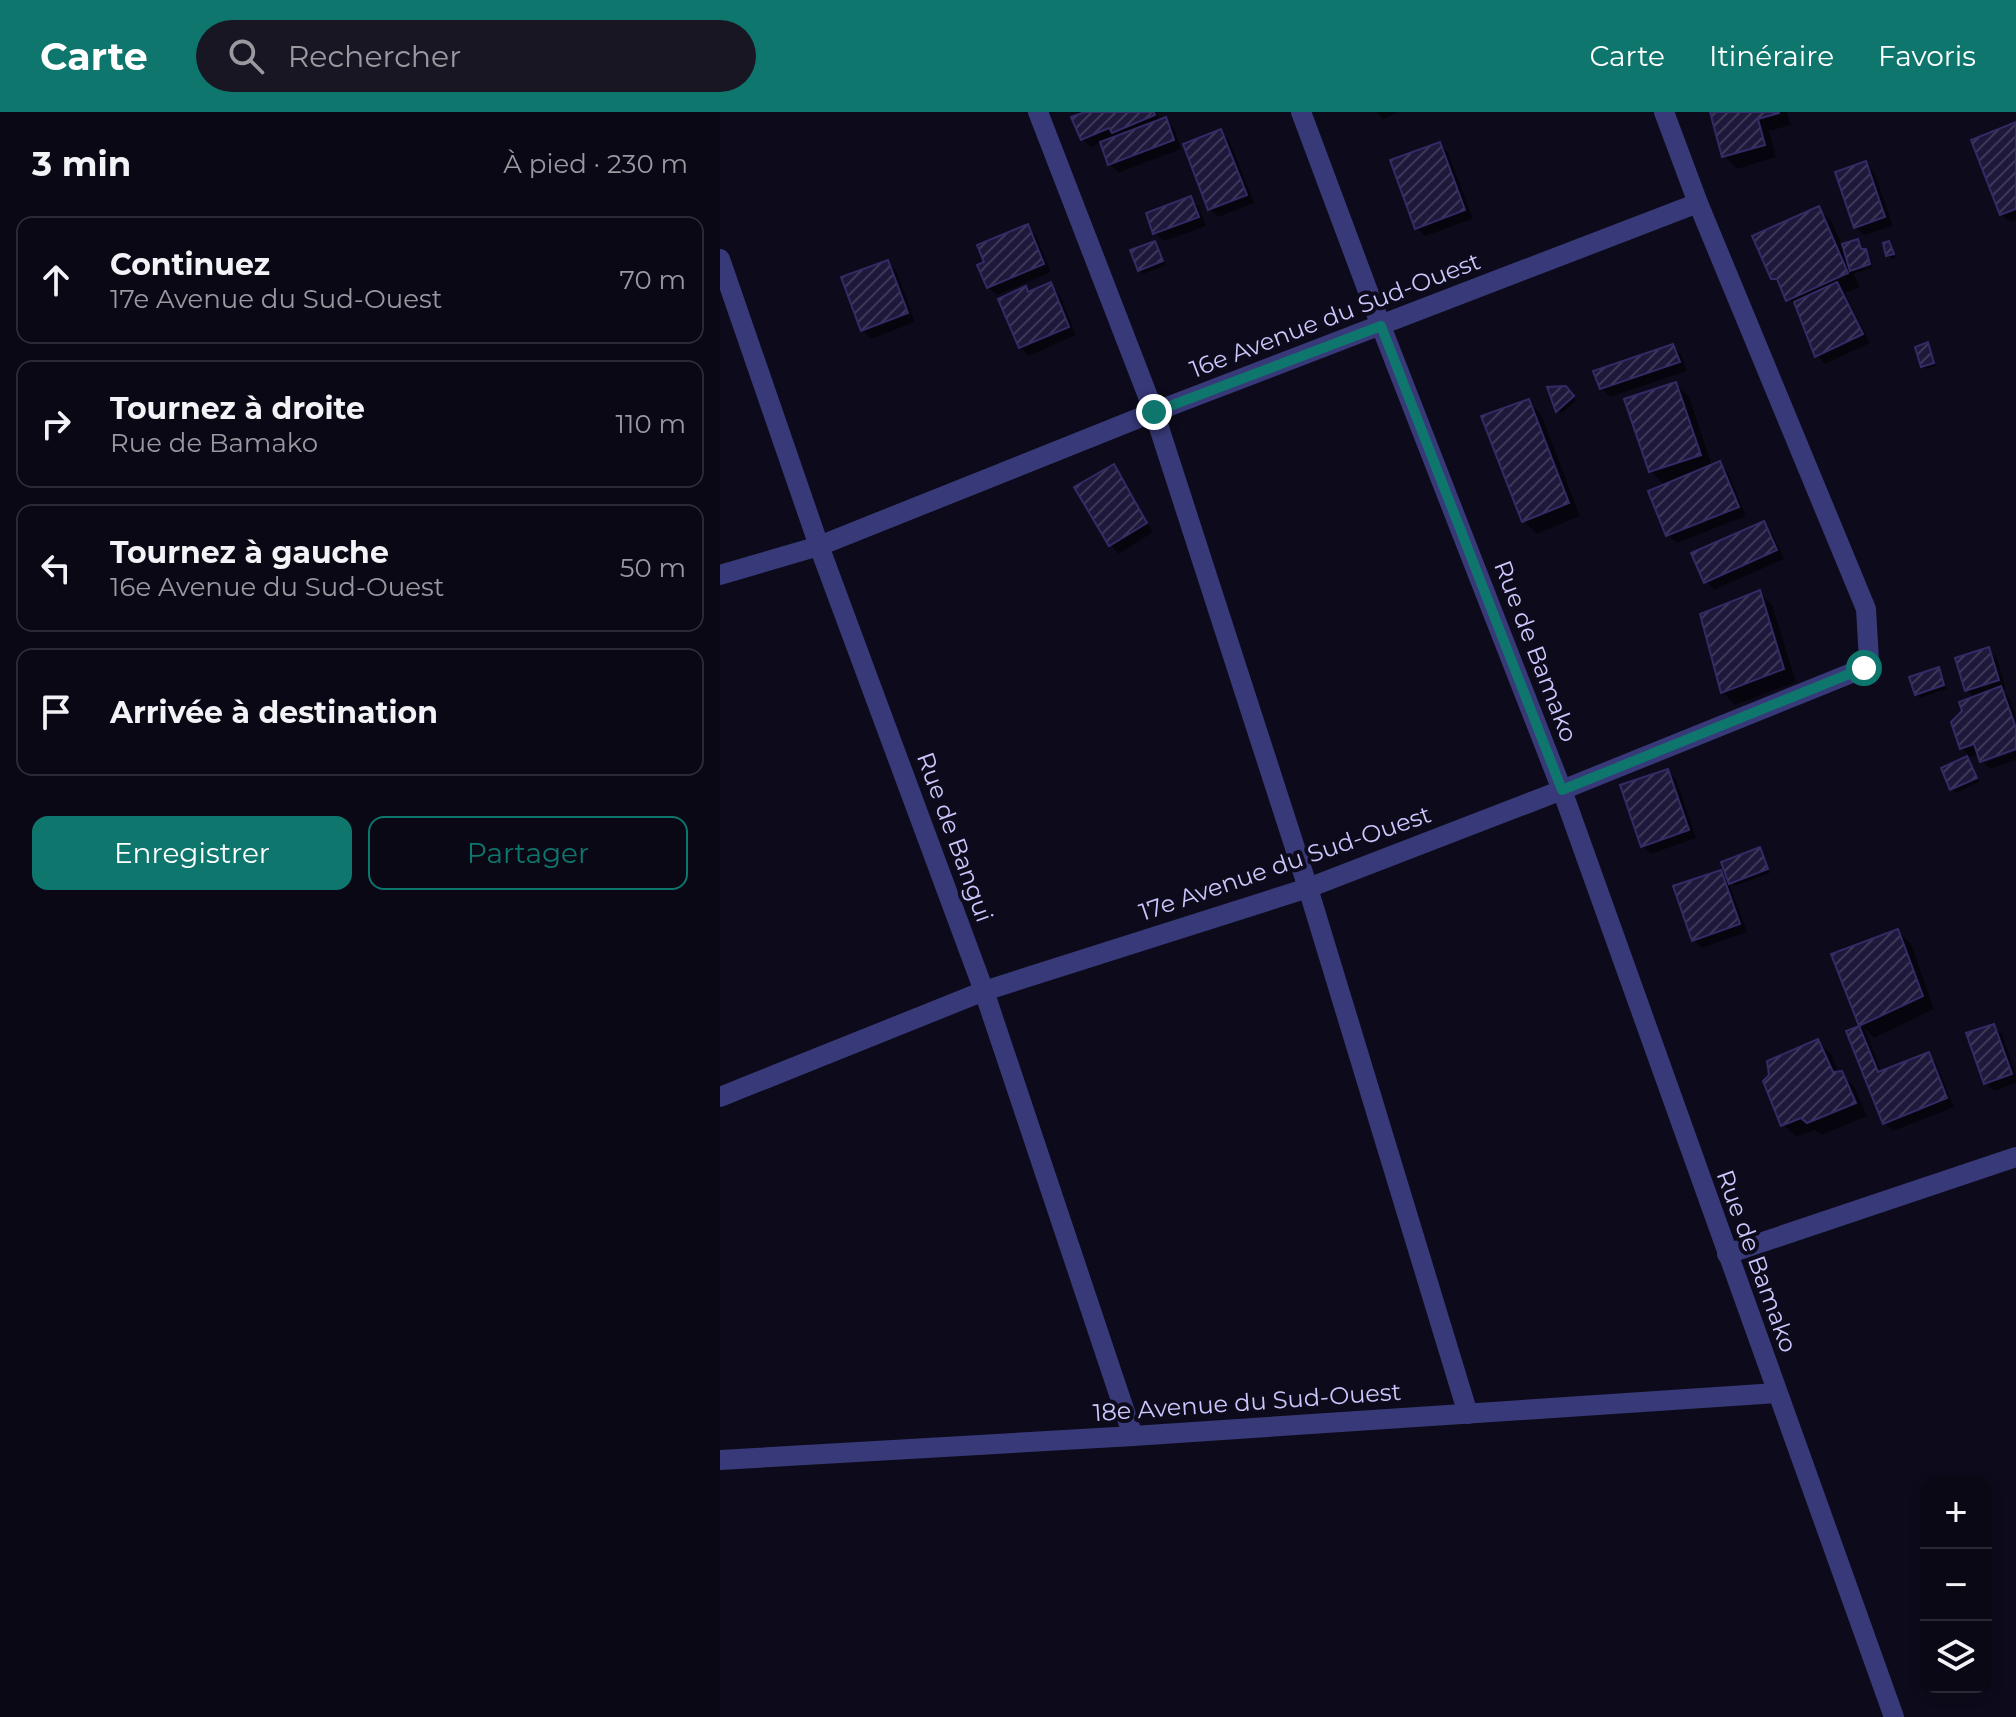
<!DOCTYPE html>
<html lang="fr">
<head>
<meta charset="utf-8">
<style>
	:root { --surface:#0a0814; --page:#181622; --text:#f1f3f6; --muted:#999aa0; --line:#2a2934; --accent:#0f766e }
	body { margin:0; font-family:Montserrat,sans-serif; background:var(--page); color:var(--text) }
	.controls { position:absolute; right:24px; bottom:24px; display:grid; overflow:hidden; border-radius:16px; box-shadow:0 4px 12px #0003 }
	.controls button { width:72px; height:72px; display:grid; place-items:center; padding:0; border:0; border-bottom:2px solid var(--line); background:var(--surface); color:var(--text); font:40px sans-serif }
	.stop { position:absolute; width:24px; height:24px; margin:-18px; border:6px solid #0f766e; border-radius:50%; background:#fff }
	.stop.end { background:#0f766e; border-color:#fff; box-shadow:0 2px 8px #0008 }
	.list { margin:0; padding:0; list-style:none }
	h2 { display:flex; justify-content:space-between; align-items:center; height:104px; margin:0; padding:0 32px; font-size:34px }
	h2 small { font-size:26px; font-weight:400; color:var(--muted) }
	.list li { display:grid; grid-template-columns:52px 1fr auto; gap:24px; align-items:center; box-sizing:border-box; height:128px; margin:0 16px 16px; padding:0 16px; border:2px solid var(--line); border-radius:16px }
	.list b { display:block; font-size:30px; white-space:nowrap }
	.list p { margin:0; font-size:26px; white-space:nowrap; color:var(--muted) }
	.list em { font-size:26px; font-style:normal; color:var(--muted) }
	.actions { display:flex; gap:16px; padding:24px 32px }
	.actions a { flex:1; padding:18px 0; border:2px solid var(--accent); border-radius:16px; text-align:center; font-size:28px; color:var(--accent) }
	.actions .main { background:var(--accent); color:#fff }
	.icon { flex:none; width:44px; height:44px; fill:none; stroke:currentColor; stroke-width:2; stroke-linecap:round; stroke-linejoin:round }
	.map { position:relative; flex:none; width:1296px; height:1605px; overflow:hidden }
	header { display:flex; align-items:center; gap:48px; box-sizing:border-box; height:112px; padding:0 40px; background:var(--accent); color:#fff }
	header strong { font-size:38px }
	nav { display:flex; gap:44px; margin-inline-start:auto; font-size:28px }
	.search { width:560px; height:72px; background:var(--page); display:flex; align-items:center; gap:20px; box-sizing:border-box; padding:0 28px; border-radius:44px; color:var(--muted); font-size:30px }
	main { display:flex }
	aside { flex:1; background:var(--surface) }
	.map>svg:first-child { display:block }
	.shadow { fill:#0007 }
	.building { fill:url(#building-hatch); stroke:#342b66; stroke-width:2 }
	.lines { fill:none; stroke-linecap:round; stroke-linejoin:round }
	.minor { stroke:#383978; stroke-width:20 }
	.route { stroke:#0f766e; stroke-width:10 }
	.labels { text-anchor:middle; dominant-baseline:central; stroke-width:8; stroke-linejoin:round; paint-order:stroke }
	.street-label { font-size:24px; fill:#cbc7fd; stroke:#0d0b1b }
</style>
</head>
<body>
<header>
<strong>Carte</strong>
<div class="search"><svg class="icon" aria-label="search" viewBox="0 0 24 24"><circle cx="10" cy="10" r="6"/><path d="M15 15l6 6"/></svg>Rechercher</div>
<nav><a>Carte</a><a>Itinéraire</a><a>Favoris</a></nav>
</header>
<main>
<aside>
<h2>3 min<small>À pied · 230 m</small></h2>
<ul class="list">
<li><svg class="icon" aria-label="ahead" viewBox="0 0 24 24"><path d="M12 20V5M6 11l6-6 6 6"/></svg><div><b>Continuez</b><p>17e Avenue du Sud-Ouest</p></div><em>70 m</em></li>
<li><svg class="icon" aria-label="right" viewBox="0 0 24 24"><path d="M7 20v-9h11M14 6l5 5-5 5"/></svg><div><b>Tournez à droite</b><p>Rue de Bamako</p></div><em>110 m</em></li>
<li><svg class="icon" aria-label="left" viewBox="0 0 24 24"><path d="M17 20v-9H6M10 6l-5 5 5 5"/></svg><div><b>Tournez à gauche</b><p>16e Avenue du Sud-Ouest</p></div><em>50 m</em></li>
<li><svg class="icon" aria-label="arrive" viewBox="0 0 24 24"><path d="M6 21V4h12l-3 4 3 4H6"/></svg><div><b>Arrivée à destination</b></div></li>
</ul>
<div class="actions"><a class="main">Enregistrer</a><a>Partager</a></div>
</aside>
<div class="map">
<svg width="1296" height="1605" viewBox="0 0 1296 1605">
	<defs>
		<pattern id="building-hatch" width="6" height="6" patternUnits="userSpaceOnUse" patternTransform="scale(2)"><rect width="6" height="6" fill="#1e183b"/><path d="M-1 1l2-2M0 6l6-6M5 7l2-2" fill="none" stroke="#3d3858"/></pattern>
	</defs>
	<rect width="100%" height="100%" fill="#0d0b1b"/>
	<!-- shadow -->
	<g class="shadow">
		<path d="M370,0H436L441,9L445,8L454,16L461,37L398,61L390,52L382,30L371,35L362,27Z"/>
		<path d="M656,0H679L663,7Z"/>
		<path d="M992,0H1067L1071,13L1049,19L1056,45L1017,57L1004,44Z"/>
		<path d="M1296,12V108L1290,110L1281,102Z"/>
		<path d="M501,19L509,28L534,91L498,105L490,97Z"/>
		<path d="M720,32L728,40L753,107L705,124L697,116Z"/>
		<path d="M1145,51L1154,60L1173,114L1144,123L1135,115Z"/>
		<path d="M471,87L479,95L486,114L444,129L435,121Z"/>
		<path d="M1099,97L1112,110L1122,134L1137,129L1143,139L1149,142L1153,155L1134,162L1140,175L1125,181L1150,231L1105,252L1097,244L1079,199L1052,165Z"/>
		<path d="M308,115L316,123L331,160L277,183L268,175Z"/>
		<path d="M435,131L446,153L423,162L419,158Z"/>
		<path d="M1169,131L1172,135L1176,146L1172,147L1168,143Z"/>
		<path d="M168,150L176,158L195,210L151,227L142,218Z"/>
		<path d="M330,172L339,181L356,223L309,244L300,235L306,177L310,181Z"/>
		<path d="M1207,233L1216,254L1206,257L1203,254Z"/>
		<path d="M953,234L961,242L967,259L890,285L881,276Z"/>
		<path d="M956,272L969,285L992,354L1000,351L1008,360L1026,404L957,431L948,423L945,374L931,359Z"/>
		<path d="M850,280L856,289L841,302L838,298Z"/>
		<path d="M808,289L821,302L860,404L817,422L804,409L764,305Z"/>
		<path d="M394,355L402,363L433,420L399,442L390,433L356,376Z"/>
		<path d="M1043,412L1052,420L1064,447L994,478L986,469Z"/>
		<path d="M1039,480L1052,493L1076,570L1015,593L1002,580Z"/>
		<path d="M1268,538L1277,546L1286,577L1282,578L1289,585L1296,604V635L1264,646V651L1296,639V648L1270,657L1262,649L1260,642L1250,645L1242,636L1233,611L1255,586L1247,578Z"/>
		<path d="M1219,558L1227,577L1200,586L1196,582Z"/>
		<path d="M1247,647L1259,670L1236,681L1232,677Z"/>
		<path d="M947,659L956,667L976,726L931,742L922,734Z"/>
		<path d="M1039,738L1050,761L1015,774L1011,771Z"/>
		<path d="M1000,760L1008,768L1027,820L982,836L973,828Z"/>
		<path d="M1178,819L1191,832L1214,897L1154,926L1144,915L1162,961L1208,942L1216,951L1234,995L1173,1019L1165,1011L1128,921L1142,915L1114,843Z"/>
		<path d="M1273,914L1282,922L1296,963V971L1274,979L1266,971Z"/>
		<path d="M1098,929L1111,942L1119,961L1134,974L1147,1004L1102,1023L1095,1018L1076,1025L1063,1012Z"/>
	</g>
	<!-- building -->
	<g class="building">
		<path d="M365,0H434L435,3L392,21L389,16L361,28L351,5Z"/>
		<path d="M990,0H1059V1L1038,7L1045,33L1002,45Z"/>
		<path d="M446,5L454,28L388,53L380,30Z"/>
		<path d="M1296,10V97L1280,103L1251,28Z"/>
		<path d="M501,17L527,83L488,98L463,32Z"/>
		<path d="M720,30L745,98L695,117L670,48Z"/>
		<path d="M1146,49L1165,105L1134,116L1115,60Z"/>
		<path d="M471,84L479,105L433,122L426,101Z"/>
		<path d="M1099,94L1128,161L1066,189L1057,167H1051L1032,124Z"/>
		<path d="M308,112L324,152L267,176L257,153L264,150L257,133Z"/>
		<path d="M1138,127L1141,137H1146L1150,152L1130,159L1122,132Z"/>
		<path d="M435,129L443,149L418,159L410,138Z"/>
		<path d="M1169,129L1174,142L1166,144L1163,131Z"/>
		<path d="M168,148L188,201L141,219L121,165Z"/>
		<path d="M331,170L349,215L299,236L278,187L306,174L308,180Z"/>
		<path d="M1117,170L1143,222L1095,245L1074,190Z"/>
		<path d="M1208,230L1214,251L1201,255L1195,235Z"/>
		<path d="M953,232L960,250L880,277L873,259Z"/>
		<path d="M956,270L981,343L929,360L904,287Z"/>
		<path d="M846,274L854,284L836,300L827,275Z"/>
		<path d="M809,287L849,391L802,410L761,304Z"/>
		<path d="M1000,349L1019,395L946,424L928,379Z"/>
		<path d="M394,352L427,411L389,434L354,375Z"/>
		<path d="M1044,409L1057,438L984,471L971,441Z"/>
		<path d="M1040,478L1064,557L1001,581L980,502Z"/>
		<path d="M1269,535L1279,568L1245,579L1235,546Z"/>
		<path d="M1219,555L1224,573L1195,583L1189,565Z"/>
		<path d="M1281,574L1296,616V637L1260,650L1254,632L1240,637L1231,610L1242,599L1239,590Z"/>
		<path d="M1247,644L1257,666L1230,678L1221,656Z"/>
		<path d="M948,657L969,718L921,735L900,673Z"/>
		<path d="M1040,735L1048,757L1009,772L1001,750Z"/>
		<path d="M1001,758L1020,812L972,829L953,774Z"/>
		<path d="M1178,817L1203,884L1139,914L1111,842Z"/>
		<path d="M1274,912L1292,962L1264,972L1246,921Z"/>
		<path d="M1139,914L1158,960L1209,940L1227,986L1163,1012L1126,919Z"/>
		<path d="M1098,927L1113,960L1122,959L1136,991L1087,1011L1081,1006L1061,1014L1043,969L1049,963L1047,949Z"/>
	</g>
	<g class="lines">
		<!-- minor -->
		<g class="minor">
			<path d="M318,0L434,300L588,776L748,1302"/>
			<path d="M581,0L661,214L842,678L1174,1605"/>
			<path d="M0,147L99,434L264,879L413,1324"/>
			<path d="M0,463L99,434L434,300L978,91"/>
			<path d="M0,985L264,879L588,776L842,678L1144,556L1149,548L1146,497L978,91L944,0"/>
			<path d="M1007,1142L1296,1045"/>
			<path d="M0,1348L413,1324L1057,1281"/>
		</g>
	</g>
	<g class="lines">
		<!-- route -->
		<path class="route" d="M434,300L661,214L842,678L1144,556"/>
	</g>
	<g class="labels">
		<!-- street labels -->
		<g class="street-label">
			<text transform="translate(615 203) rotate(-21)">16e Avenue du Sud-Ouest</text>
			<text transform="translate(816 539) rotate(69)">Rue de Bamako</text>
			<text transform="translate(235 725) rotate(70)">Rue de Bangui</text>
			<text transform="translate(565 751) rotate(-19)">17e Avenue du Sud-Ouest</text>
			<text transform="translate(1037 1149) rotate(70)">Rue de Bamako</text>
			<text transform="translate(527 1290) rotate(-4)">18e Avenue du Sud-Ouest</text>
		</g>
	</g>
</svg>
<div class="controls">
<button>+</button>
<button>−</button>
<button><svg class="icon" aria-label="layers" viewBox="0 0 24 24"><path d="M12 4l9 5-9 5-9-5zM3 14l9 5 9-5"/></svg></button>
</div>
<div class="stop" style="left:1144px;top:556px"></div>
<div class="stop end" style="left:434px;top:300px"></div>
</div>
</main>
</body>
</html>
